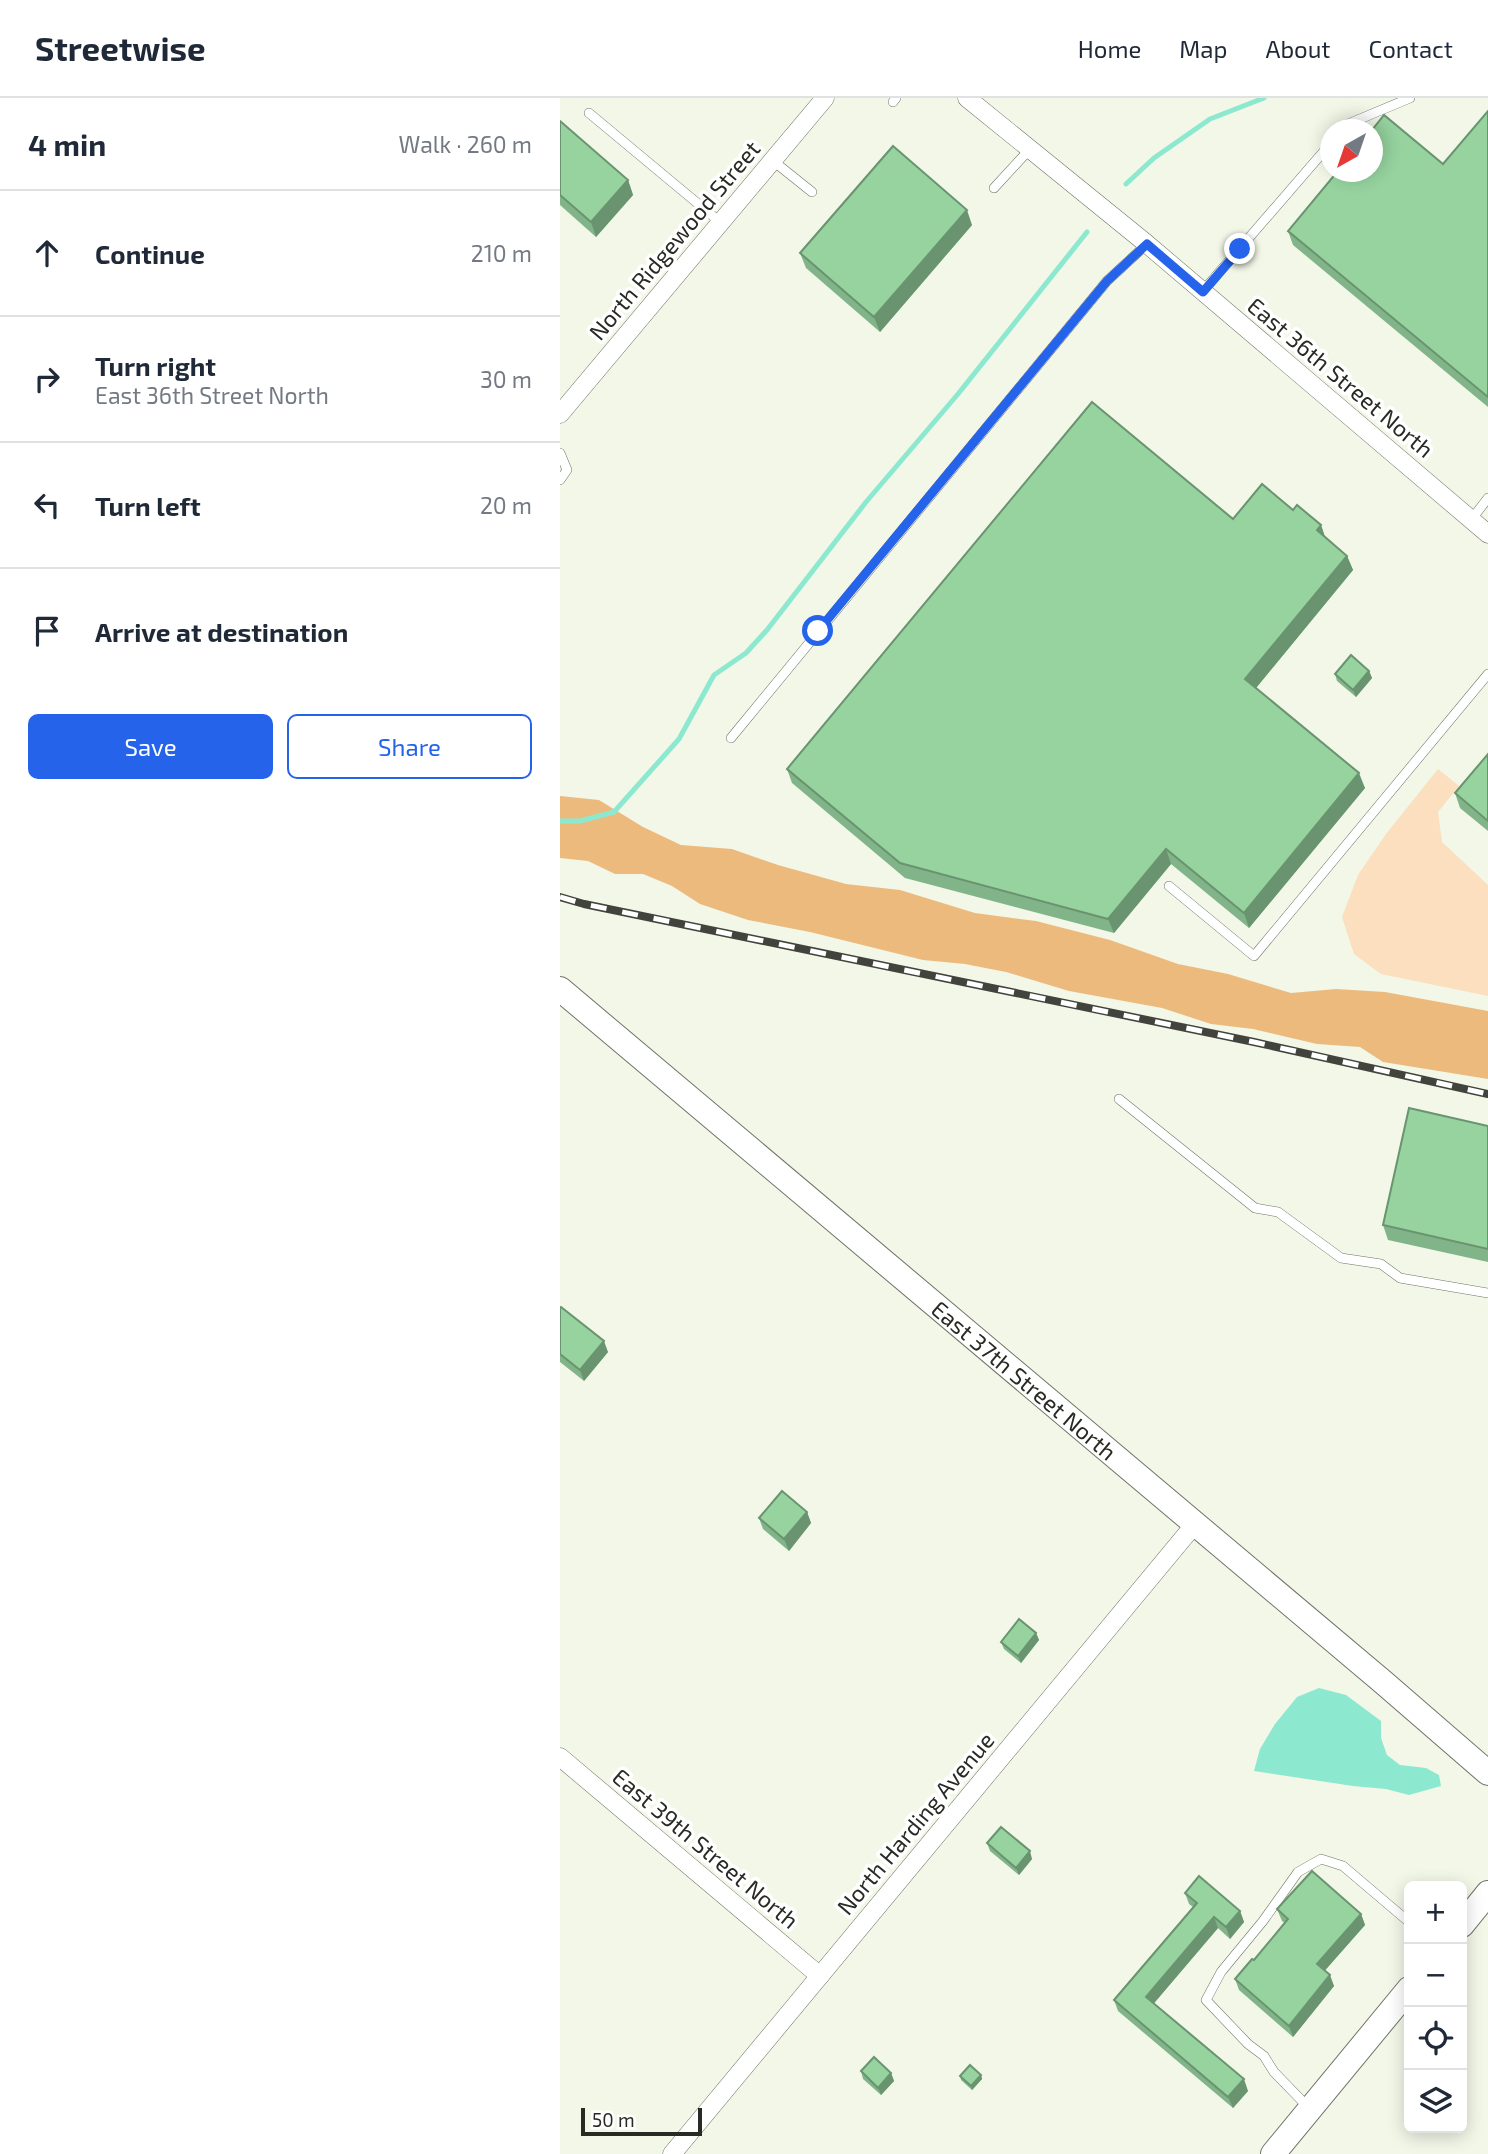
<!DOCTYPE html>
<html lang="en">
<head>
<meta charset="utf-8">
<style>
	:root { --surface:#fff; --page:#f6f6f7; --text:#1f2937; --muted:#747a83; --line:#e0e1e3; --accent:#2563eb }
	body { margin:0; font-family:"Exo 2",sans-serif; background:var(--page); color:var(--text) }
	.controls { position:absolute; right:21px; bottom:21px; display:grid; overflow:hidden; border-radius:10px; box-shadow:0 4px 18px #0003 }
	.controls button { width:63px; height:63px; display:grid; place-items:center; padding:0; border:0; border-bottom:2px solid var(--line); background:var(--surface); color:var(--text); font:35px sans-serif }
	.compass { position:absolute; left:760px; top:21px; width:63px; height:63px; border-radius:50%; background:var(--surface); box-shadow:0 4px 18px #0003; rotate:220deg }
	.scale { position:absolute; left:21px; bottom:18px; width:121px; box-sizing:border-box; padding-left:7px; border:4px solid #282a24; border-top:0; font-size:19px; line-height:24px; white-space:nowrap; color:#282a24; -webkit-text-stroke:5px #fff; paint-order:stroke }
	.stop { position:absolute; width:21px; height:21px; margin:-16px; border:5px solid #2563eb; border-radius:50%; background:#fff }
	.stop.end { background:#2563eb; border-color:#fff; box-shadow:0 2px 7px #0008 }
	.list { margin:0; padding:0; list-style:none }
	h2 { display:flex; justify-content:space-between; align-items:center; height:91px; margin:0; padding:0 28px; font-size:30px }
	h2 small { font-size:23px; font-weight:400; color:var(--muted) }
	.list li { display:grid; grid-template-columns:46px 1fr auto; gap:21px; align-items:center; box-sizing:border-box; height:126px; padding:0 28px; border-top:2px solid var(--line) }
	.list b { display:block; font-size:26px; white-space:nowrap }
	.list p { margin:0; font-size:23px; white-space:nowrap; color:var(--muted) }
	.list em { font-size:23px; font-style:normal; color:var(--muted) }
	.actions { display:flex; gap:14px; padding:21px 28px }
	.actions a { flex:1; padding:16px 0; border:2px solid var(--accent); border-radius:10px; text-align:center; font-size:24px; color:var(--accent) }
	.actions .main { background:var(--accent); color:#fff }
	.icon { flex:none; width:38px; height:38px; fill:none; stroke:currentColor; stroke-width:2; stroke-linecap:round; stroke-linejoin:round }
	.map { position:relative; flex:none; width:928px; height:2056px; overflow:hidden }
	header { display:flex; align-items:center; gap:42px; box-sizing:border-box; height:98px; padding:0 35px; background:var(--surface); border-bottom:2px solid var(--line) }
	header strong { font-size:33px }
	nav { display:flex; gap:38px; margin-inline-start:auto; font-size:24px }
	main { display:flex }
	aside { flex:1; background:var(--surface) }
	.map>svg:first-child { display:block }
	.green { fill:#fbdfbf }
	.forest { fill:#edba7e }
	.water { fill:#8ce9cf }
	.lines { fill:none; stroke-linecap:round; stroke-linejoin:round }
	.stream { stroke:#8ce9cf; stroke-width:5 }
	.service-casing { stroke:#6f7467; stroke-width:10 }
	.minor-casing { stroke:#6f7467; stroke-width:19 }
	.secondary-casing { stroke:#6f7467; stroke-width:26 }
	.service { stroke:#fff; stroke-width:9 }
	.minor { stroke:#fff; stroke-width:18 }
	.secondary { stroke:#fff; stroke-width:24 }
	.rail-casing { stroke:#41433c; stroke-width:8 }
	.rail { stroke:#fff; stroke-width:5; stroke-dasharray:16; stroke-linecap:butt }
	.wall { fill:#81b589 }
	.shaded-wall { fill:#69946f }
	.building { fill:#96d39f; stroke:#69946f; stroke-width:2 }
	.route { stroke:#2563eb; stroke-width:9 }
	.labels { text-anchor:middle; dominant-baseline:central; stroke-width:7; stroke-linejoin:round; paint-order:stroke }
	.street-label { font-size:23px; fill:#282a24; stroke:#fff }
</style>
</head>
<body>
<header>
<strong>Streetwise</strong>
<nav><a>Home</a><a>Map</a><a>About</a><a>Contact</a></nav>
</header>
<main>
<aside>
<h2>4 min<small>Walk · 260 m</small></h2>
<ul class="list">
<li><svg class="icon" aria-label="ahead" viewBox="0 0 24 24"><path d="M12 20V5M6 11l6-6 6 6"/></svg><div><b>Continue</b></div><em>210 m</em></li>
<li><svg class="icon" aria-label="right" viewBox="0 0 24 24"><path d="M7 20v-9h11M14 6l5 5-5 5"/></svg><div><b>Turn right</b><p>East 36th Street North</p></div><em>30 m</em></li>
<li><svg class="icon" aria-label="left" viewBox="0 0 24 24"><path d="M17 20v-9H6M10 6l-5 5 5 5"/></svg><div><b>Turn left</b></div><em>20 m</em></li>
<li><svg class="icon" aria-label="arrive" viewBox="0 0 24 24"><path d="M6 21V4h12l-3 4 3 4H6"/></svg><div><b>Arrive at destination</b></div></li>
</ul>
<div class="actions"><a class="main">Save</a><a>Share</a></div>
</aside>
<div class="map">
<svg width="928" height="2056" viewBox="0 0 928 2056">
	<rect width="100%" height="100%" fill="#f2f7e8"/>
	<!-- green -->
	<path class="green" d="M878,671L899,688L878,714L882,744L928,787V898L821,876L794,856L782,819L798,777L826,736Z"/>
	<!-- forest -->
	<path class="forest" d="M0,698L39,702L83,729L121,747L172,751L218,767L286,786L340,792L415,815L476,823L550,842L618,866L668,876L731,895L776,891L825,894L928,913V981L823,964L800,949L757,946L693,931L651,926L602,910L509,893L446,874L405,866L363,862L250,834L188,822L140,806L112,788L83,776H55L28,763L0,760Z"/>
	<!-- water -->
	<path class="water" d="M759,1590L786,1597L821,1623V1640L827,1657L840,1667L866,1670L879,1677L881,1688L849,1697L826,1691L793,1688L694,1673L700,1651L715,1626L737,1599Z"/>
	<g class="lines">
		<!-- stream -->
		<g class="stream">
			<path d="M566,86L594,60L650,21L704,0"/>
			<path d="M0,723H20L54,714L119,641L154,577L186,555L207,532L306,404L398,296L527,134"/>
		</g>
		<!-- service casing -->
		<g class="service-casing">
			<g id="service">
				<path d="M333,4L336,0"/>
				<path d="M29,15L160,124"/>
				<path d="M783,32L788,26L850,0"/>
				<path d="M212,62L252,94"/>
				<path d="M434,90L469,52"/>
				<path d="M643,193L771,45"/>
				<path d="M0,355L7,372L0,382"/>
				<path d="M911,422L928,400"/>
				<path d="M171,640L547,183L587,146"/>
				<path d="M609,788L694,858L928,576"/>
				<path d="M559,1001L695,1110L718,1114L781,1160L821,1166L840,1180L928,1195"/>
				<path d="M748,2009L714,1974L704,1958L688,1946L646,1902L661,1874L703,1823L738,1774L761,1761L783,1768L849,1824"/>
			</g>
		</g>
		<!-- minor casing -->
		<g class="minor-casing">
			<g id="minor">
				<path d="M407,0L587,146L928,436"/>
				<path d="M0,316L265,0"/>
				<path d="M0,1659L260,1878"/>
				<path d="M112,2056L635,1426"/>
			</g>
		</g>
		<!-- secondary casing -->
		<g class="secondary-casing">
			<g id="secondary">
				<path id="s1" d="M0,891L823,1584L928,1675"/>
				<path d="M902,1827L928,1795"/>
				<path d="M713,2056L849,1891"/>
			</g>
		</g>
		<!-- service -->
		<use href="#service" class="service"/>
		<!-- minor -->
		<use href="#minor" class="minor"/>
		<!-- secondary -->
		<use href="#secondary" class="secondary"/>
		<!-- rail casing -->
		<g class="rail-casing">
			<path id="rail" d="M0,799L24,806L694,944L928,996"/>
		</g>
		<!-- rail -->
		<use href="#rail" class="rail"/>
	</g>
	<!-- wall -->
	<g class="wall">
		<path d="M928,13V309L733,147L728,133L883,66Z"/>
		<path d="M0,23L68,82L73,97L36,139L0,107Z"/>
		<path d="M412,127L320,234L246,170L240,155Z"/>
		<path d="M733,412L761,427L765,439L787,458L793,472L696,590L805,690L689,830L611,766L554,835L345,780L232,685L227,671L673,421Z"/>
		<path d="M809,573L812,580L796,599L777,583L775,576Z"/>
		<path d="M928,656V733L900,710L895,695Z"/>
		<path d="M928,1028V1164L828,1142L823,1127Z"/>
		<path d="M0,1210L48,1254L24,1283L0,1264Z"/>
		<path d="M247,1414L251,1425L229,1453L203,1431L199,1420Z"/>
		<path d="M476,1535L479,1542L461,1565L444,1551L441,1544Z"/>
		<path d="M427,1745L472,1761L459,1777L430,1753Z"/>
		<path d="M625,1795L680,1813L684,1824L670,1841L658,1830L594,1905L688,1993L673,2010L558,1913L554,1902L633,1809L629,1806Z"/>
		<path d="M717,1811L801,1816L805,1827L765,1872L774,1888L733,1939L679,1892L675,1881L694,1862L725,1825L722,1823Z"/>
		<path d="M301,1973L331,1975L334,1983L321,1997L303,1981Z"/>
		<path d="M421,1977L422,1981L412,1992L401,1982L400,1978Z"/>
	</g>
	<!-- shaded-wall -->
	<g class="shaded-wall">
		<path d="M68,82L73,97L36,139L31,124Z"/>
		<path d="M407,112L412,127L320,234L314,219Z"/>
		<path d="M761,427L766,442L757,432Z"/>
		<path d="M787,458L793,472L691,596L685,581Z"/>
		<path d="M809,573L812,580L796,599L793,592Z"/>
		<path d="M799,675L805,690L689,830L684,815Z"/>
		<path d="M606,751L611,766L554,835L548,821Z"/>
		<path d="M44,1243L48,1254L24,1283L20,1272Z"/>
		<path d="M247,1414L251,1425L229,1453L224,1441Z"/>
		<path d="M476,1535L479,1542L461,1565L458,1558Z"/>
		<path d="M470,1753L472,1761L459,1777L456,1770Z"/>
		<path d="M680,1813L684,1824L670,1841L666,1829Z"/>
		<path d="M801,1816L805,1827L761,1877L757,1866Z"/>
		<path d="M654,1819L658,1830L590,1910L586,1899Z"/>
		<path d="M770,1877L774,1888L733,1939L729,1928Z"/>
		<path d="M331,1975L334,1983L321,1997L318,1990Z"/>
		<path d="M421,1977L422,1981L412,1992L411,1988Z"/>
		<path d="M684,1981L688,1993L673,2010L668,1999Z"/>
	</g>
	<!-- building -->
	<g class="building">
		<path d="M928,13V299L728,133L777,74H813L812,32L824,17L883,66Z"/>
		<path d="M0,23L68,82L31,124L0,97Z"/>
		<path d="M333,48L407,112L314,219L240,155Z"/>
		<path d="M532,304L673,421L702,386L733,412L737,407L761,427L757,432L787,458L685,581L799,675L684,815L606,751L548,821L340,765L227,671Z"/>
		<path d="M791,557L809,573L793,592L775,576Z"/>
		<path d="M928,656V723L895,695Z"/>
		<path d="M849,1010L928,1028V1151L823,1127Z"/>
		<path d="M1,1209L44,1243L20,1272L0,1256V1210Z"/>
		<path d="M222,1393L247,1414L224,1441L199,1420Z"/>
		<path d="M459,1521L476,1535L458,1558L441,1544Z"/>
		<path d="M441,1729L470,1753L456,1770L427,1745Z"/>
		<path d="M752,1773L801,1816L757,1866L770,1877L729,1928L675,1881L692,1861L694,1862L728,1821L717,1811Z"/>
		<path d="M639,1778L680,1813L666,1829L654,1819L586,1899L684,1981L668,1999L554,1902L637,1805L625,1795Z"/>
		<path d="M314,1959L331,1975L318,1990L301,1973Z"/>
		<path d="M410,1967L421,1977L411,1988L400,1978Z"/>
	</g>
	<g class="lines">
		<!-- route -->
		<path class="route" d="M258,533L547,183L587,146L643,194L680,151"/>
	</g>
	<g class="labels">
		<!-- street labels -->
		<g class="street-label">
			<text transform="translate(114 142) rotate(-50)">North Ridgewood Street</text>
			<text transform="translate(781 279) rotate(40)">East 36th Street North</text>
			<text stroke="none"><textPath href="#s1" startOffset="607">East 37th Street North</textPath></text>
			<text transform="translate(355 1725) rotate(-50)">North Harding Avenue</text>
			<text transform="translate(146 1750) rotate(40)">East 39th Street North</text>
		</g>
	</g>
</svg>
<div class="controls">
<button>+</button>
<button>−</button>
<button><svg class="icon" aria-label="locate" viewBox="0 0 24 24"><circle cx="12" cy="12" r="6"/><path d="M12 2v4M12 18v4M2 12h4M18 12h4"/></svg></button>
<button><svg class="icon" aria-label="layers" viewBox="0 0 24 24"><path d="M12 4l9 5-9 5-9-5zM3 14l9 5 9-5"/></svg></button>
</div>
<svg class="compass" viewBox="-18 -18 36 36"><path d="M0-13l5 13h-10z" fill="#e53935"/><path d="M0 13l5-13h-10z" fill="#747a83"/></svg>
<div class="scale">50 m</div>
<div class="stop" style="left:258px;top:533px"></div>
<div class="stop end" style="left:680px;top:151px"></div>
</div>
</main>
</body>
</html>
